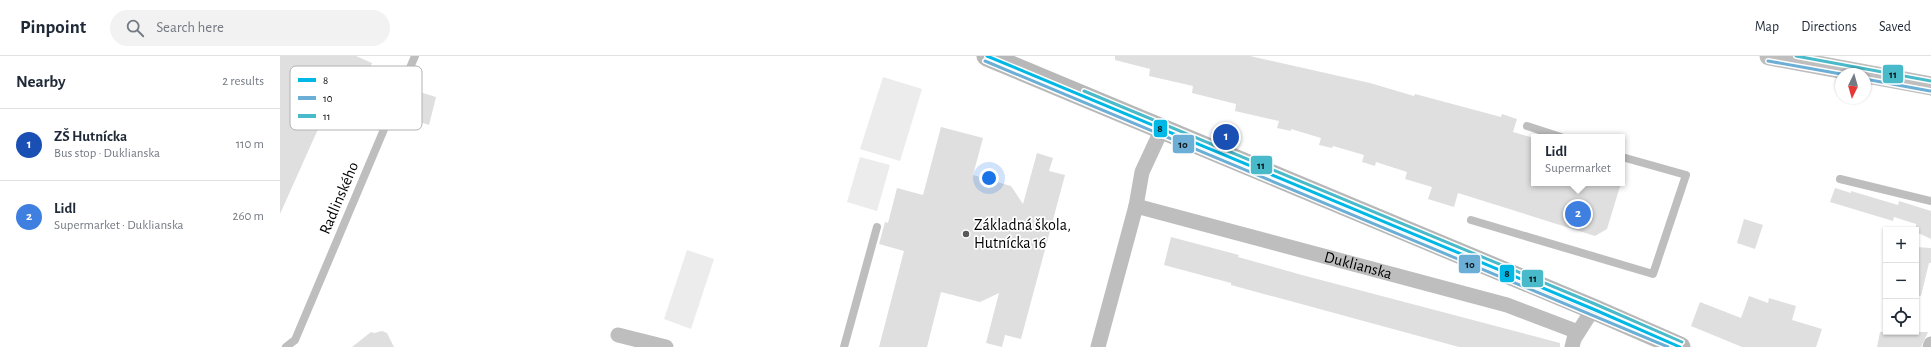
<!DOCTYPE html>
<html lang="en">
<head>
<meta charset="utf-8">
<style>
	:root { --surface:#fff; --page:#f2f2f3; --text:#1f2937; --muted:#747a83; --line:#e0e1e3; --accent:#0f766e }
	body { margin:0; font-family:"Alegreya Sans",sans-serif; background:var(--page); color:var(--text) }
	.controls { position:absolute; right:12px; bottom:12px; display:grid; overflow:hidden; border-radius:0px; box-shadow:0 1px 3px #0004 }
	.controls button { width:36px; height:36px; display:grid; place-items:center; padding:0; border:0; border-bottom:1px solid var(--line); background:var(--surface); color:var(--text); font:20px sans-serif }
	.compass { position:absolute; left:1555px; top:12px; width:36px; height:36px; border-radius:50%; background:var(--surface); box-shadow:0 1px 3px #0004; rotate:185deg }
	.you { position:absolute; left:709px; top:122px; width:14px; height:14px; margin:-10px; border:3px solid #fff; border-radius:50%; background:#1a73e8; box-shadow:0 0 0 6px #1a73e833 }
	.badge { display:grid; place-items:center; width:26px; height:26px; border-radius:50%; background:var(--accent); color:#fff; font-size:13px; font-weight:700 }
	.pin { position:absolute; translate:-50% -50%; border:2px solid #fff; box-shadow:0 1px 4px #0006 }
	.popup { position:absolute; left:1251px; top:78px; width:94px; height:52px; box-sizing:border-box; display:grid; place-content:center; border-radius:0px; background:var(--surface); filter:drop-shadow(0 1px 3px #0005); font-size:13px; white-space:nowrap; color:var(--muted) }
	.popup b { font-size:15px; color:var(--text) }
	.popup::after { content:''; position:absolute; left:50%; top:100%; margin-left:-8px; border:8px solid transparent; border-top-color:var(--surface) }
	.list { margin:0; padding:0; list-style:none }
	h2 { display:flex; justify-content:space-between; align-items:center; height:52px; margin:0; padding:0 16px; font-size:17px }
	h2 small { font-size:13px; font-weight:400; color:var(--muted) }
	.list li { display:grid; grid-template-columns:26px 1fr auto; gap:12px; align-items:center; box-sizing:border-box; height:72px; padding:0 16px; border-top:1px solid var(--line) }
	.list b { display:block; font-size:15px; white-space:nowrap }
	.list p { margin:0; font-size:13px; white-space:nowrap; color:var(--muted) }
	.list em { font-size:13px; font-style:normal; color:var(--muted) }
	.icon { flex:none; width:22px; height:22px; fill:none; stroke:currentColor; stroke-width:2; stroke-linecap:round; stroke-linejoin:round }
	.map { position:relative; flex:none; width:1651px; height:291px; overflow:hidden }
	header { display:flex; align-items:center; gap:24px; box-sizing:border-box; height:56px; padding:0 20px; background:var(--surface); border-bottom:1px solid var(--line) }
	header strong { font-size:19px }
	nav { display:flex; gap:22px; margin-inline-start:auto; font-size:14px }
	.search { width:280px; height:36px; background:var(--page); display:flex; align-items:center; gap:10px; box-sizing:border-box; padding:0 14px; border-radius:22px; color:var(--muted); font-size:15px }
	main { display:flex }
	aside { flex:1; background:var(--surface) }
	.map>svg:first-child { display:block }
	.green { fill:#ececec }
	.building { fill:#dfdfdf }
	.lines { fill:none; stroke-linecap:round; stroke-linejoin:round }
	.service { stroke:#bebebe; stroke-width:8 }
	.minor { stroke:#bebebe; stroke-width:15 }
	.tertiary { stroke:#bebebe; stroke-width:19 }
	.secondary { stroke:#b8b8b8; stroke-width:21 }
	.bus-1-casing { stroke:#fff; stroke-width:6 }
	.bus-2-casing { stroke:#fff; stroke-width:6 }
	.bus-3-casing { stroke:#fff; stroke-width:6 }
	.bus-1 { stroke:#00b8e6; stroke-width:3 }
	.bus-2 { stroke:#6baed6; stroke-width:3 }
	.bus-3 { stroke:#49baca; stroke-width:3 }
	.poi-dot { fill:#595959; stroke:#fff; stroke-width:1.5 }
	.labels { text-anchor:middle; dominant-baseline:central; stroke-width:3.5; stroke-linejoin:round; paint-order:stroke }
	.street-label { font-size:16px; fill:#000; stroke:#fff }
	.poi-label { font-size:16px; fill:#000; stroke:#fff; text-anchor:start }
	.key { fill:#fff; stroke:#b2b2b2; stroke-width:1 }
	.key-label { font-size:11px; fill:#000 }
	.line-badge { stroke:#fff; stroke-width:1.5 }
	.pale-badge-label { font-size:11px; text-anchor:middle; font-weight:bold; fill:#111 }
</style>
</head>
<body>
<header>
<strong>Pinpoint</strong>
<div class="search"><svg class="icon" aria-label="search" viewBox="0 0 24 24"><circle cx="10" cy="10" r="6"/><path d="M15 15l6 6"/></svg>Search here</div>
<nav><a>Map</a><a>Directions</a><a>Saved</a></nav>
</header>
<main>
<aside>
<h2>Nearby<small>2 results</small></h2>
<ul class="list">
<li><span class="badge" style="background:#1a4fb4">1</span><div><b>ZŠ Hutnícka</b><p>Bus stop · Duklianska</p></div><em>110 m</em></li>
<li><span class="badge" style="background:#3f7fe0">2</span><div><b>Lidl</b><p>Supermarket · Duklianska</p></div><em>260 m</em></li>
</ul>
</aside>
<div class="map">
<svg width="1651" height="291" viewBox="0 0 1651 291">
	<rect width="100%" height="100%" fill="#fff"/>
	<!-- green -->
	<g class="green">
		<path d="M603,21L642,33L620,105L580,93Z"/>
		<path d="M580,101L610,109L597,155L567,146Z"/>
		<path d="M407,194L434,203L411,273L384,263Z"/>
	</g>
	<!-- building -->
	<g class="building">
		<path d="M0,0H76L92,7L81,33L60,24L0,158Z"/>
		<path d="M835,0H970L1090,27L1134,40L1135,38L1221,61L1222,58L1237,63L1233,76L1254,82V127H1341L1327,173L1315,180L1178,137L1174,151L1148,143L1152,131L1125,123L1127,116L1096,106L1095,110L1082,106L1084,99L1053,90L1052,92L1039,89L1041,82L1011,73V75L997,72L999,65L955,55L956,48L912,37L913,30L869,20L870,13L835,4Z"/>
		<path d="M130,33L156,41L149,69L125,61Z"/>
		<path d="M661,71L703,82L693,119L731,130L743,148L757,97L773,102L769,115L785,119L741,283L725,279L722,291L706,287L719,237L700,246L661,236L647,291H599L624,195L599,188L605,166L608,167L617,132L643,139Z"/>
		<path d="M1555,132L1571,137V135L1618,149L1619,145L1651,155V183L1636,176V168L1614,161L1613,165L1550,146Z"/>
		<path d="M1464,163L1483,169L1475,193L1457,187Z"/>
		<path d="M891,181L959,199L958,201L1022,219L1280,287V291H1179L951,229V227L884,209Z"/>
		<path d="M1636,191L1651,192V207H1649L1641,240L1636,239Z"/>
		<path d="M1469,240L1488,247L1489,242L1516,250L1512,264L1542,273L1536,291H1462L1411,270L1420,246L1461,262Z"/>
		<path d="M102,275L107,277L114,291H72L91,276L94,277Z"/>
		<path d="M1600,276H1648L1641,291H1597Z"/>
	</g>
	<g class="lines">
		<!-- service -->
		<g class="service">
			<path d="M1247,70L1281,81"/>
			<path d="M1560,123L1651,145"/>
			<path d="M1191,164L1373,218L1406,119L1342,101"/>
			<path d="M6,291L15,284L135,0"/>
			<path d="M564,291L597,171"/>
		</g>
		<!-- minor -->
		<g class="minor">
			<path id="s1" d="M856,150L1227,249L1298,276"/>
			<path d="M338,279L386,291"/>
			<path d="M818,291L856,150L862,116L882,73"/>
			<path d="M1292,291L1294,283L1313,253"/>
			<path d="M1650,291L1651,288"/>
		</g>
		<!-- tertiary -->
		<path class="tertiary" d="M1489,0L1651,30"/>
		<!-- secondary -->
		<path class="secondary" d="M707,0L1313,253L1400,291"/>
		<!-- bus-1 casing -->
		<g class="bus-1-casing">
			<path id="bus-1" d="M707,0L1313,253L1400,291"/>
		</g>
		<!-- bus-2 casing -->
		<g class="bus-2-casing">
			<g id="bus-2">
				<path d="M705,5L1388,291"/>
				<path d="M1488,5L1561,18"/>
				<path d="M1585,23L1650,35"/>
			</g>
		</g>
		<!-- bus-3 casing -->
		<g class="bus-3-casing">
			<g id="bus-3">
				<path d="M1516,0L1651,25"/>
				<path d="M804,35L1315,248L1402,286"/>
			</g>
		</g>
		<!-- bus-1 -->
		<use href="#bus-1" class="bus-1"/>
		<!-- bus-2 -->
		<use href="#bus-2" class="bus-2"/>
		<!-- bus-3 -->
		<use href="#bus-3" class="bus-3"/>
	</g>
	<!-- markers -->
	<circle class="poi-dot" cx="686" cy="178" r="4"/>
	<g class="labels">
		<!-- street labels -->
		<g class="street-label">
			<text transform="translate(59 142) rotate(-67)">Radlinského</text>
			<text stroke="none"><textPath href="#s1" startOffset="230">Duklianska</textPath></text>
		</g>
		<!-- poi labels -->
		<g class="poi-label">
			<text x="694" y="169">Základná škola,<tspan x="694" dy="18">Hutnícka 16</tspan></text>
		</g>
	</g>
	<!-- legend -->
	<rect x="10" y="10" width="132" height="64" rx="6" class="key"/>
	<rect x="18" y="22" width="18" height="4" fill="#00b8e6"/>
	<rect x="18" y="40" width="18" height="4" fill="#6baed6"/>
	<rect x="18" y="58" width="18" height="4" fill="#49baca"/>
	<g class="key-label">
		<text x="43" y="28">8</text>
		<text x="43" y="46">10</text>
		<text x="43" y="64">11</text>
	</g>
	<g class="line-badge">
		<rect x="1602" y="8" width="22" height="20" rx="4" fill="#49baca"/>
		<rect x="873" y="63" width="15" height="19" rx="4" fill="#00b8e6"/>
		<rect x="892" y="78" width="23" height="20" rx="4" fill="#6baed6"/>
		<rect x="970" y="99" width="23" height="20" rx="4" fill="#49baca"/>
		<rect x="1178" y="198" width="23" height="20" rx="4" fill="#6baed6"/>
		<rect x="1219" y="208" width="16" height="19" rx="4" fill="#00b8e6"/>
		<rect x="1241" y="213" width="23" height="19" rx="4" fill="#49baca"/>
	</g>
	<g class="pale-badge-label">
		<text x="1613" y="22">11</text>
		<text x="880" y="76">8</text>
		<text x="903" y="92">10</text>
		<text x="981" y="113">11</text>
		<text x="1190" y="212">10</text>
		<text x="1227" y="221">8</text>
		<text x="1253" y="226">11</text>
	</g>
</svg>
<div class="controls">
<button>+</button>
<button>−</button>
<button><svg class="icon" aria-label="locate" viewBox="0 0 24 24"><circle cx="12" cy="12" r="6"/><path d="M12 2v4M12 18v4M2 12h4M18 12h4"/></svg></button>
</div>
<svg class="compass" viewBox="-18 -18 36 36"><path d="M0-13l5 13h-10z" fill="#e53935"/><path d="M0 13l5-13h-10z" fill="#747a83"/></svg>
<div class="you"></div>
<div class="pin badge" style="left:946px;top:81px;background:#1a4fb4">1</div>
<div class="pin badge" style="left:1298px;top:158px;background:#3f7fe0">2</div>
<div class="popup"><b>Lidl</b>Supermarket</div>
</div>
</main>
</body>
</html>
